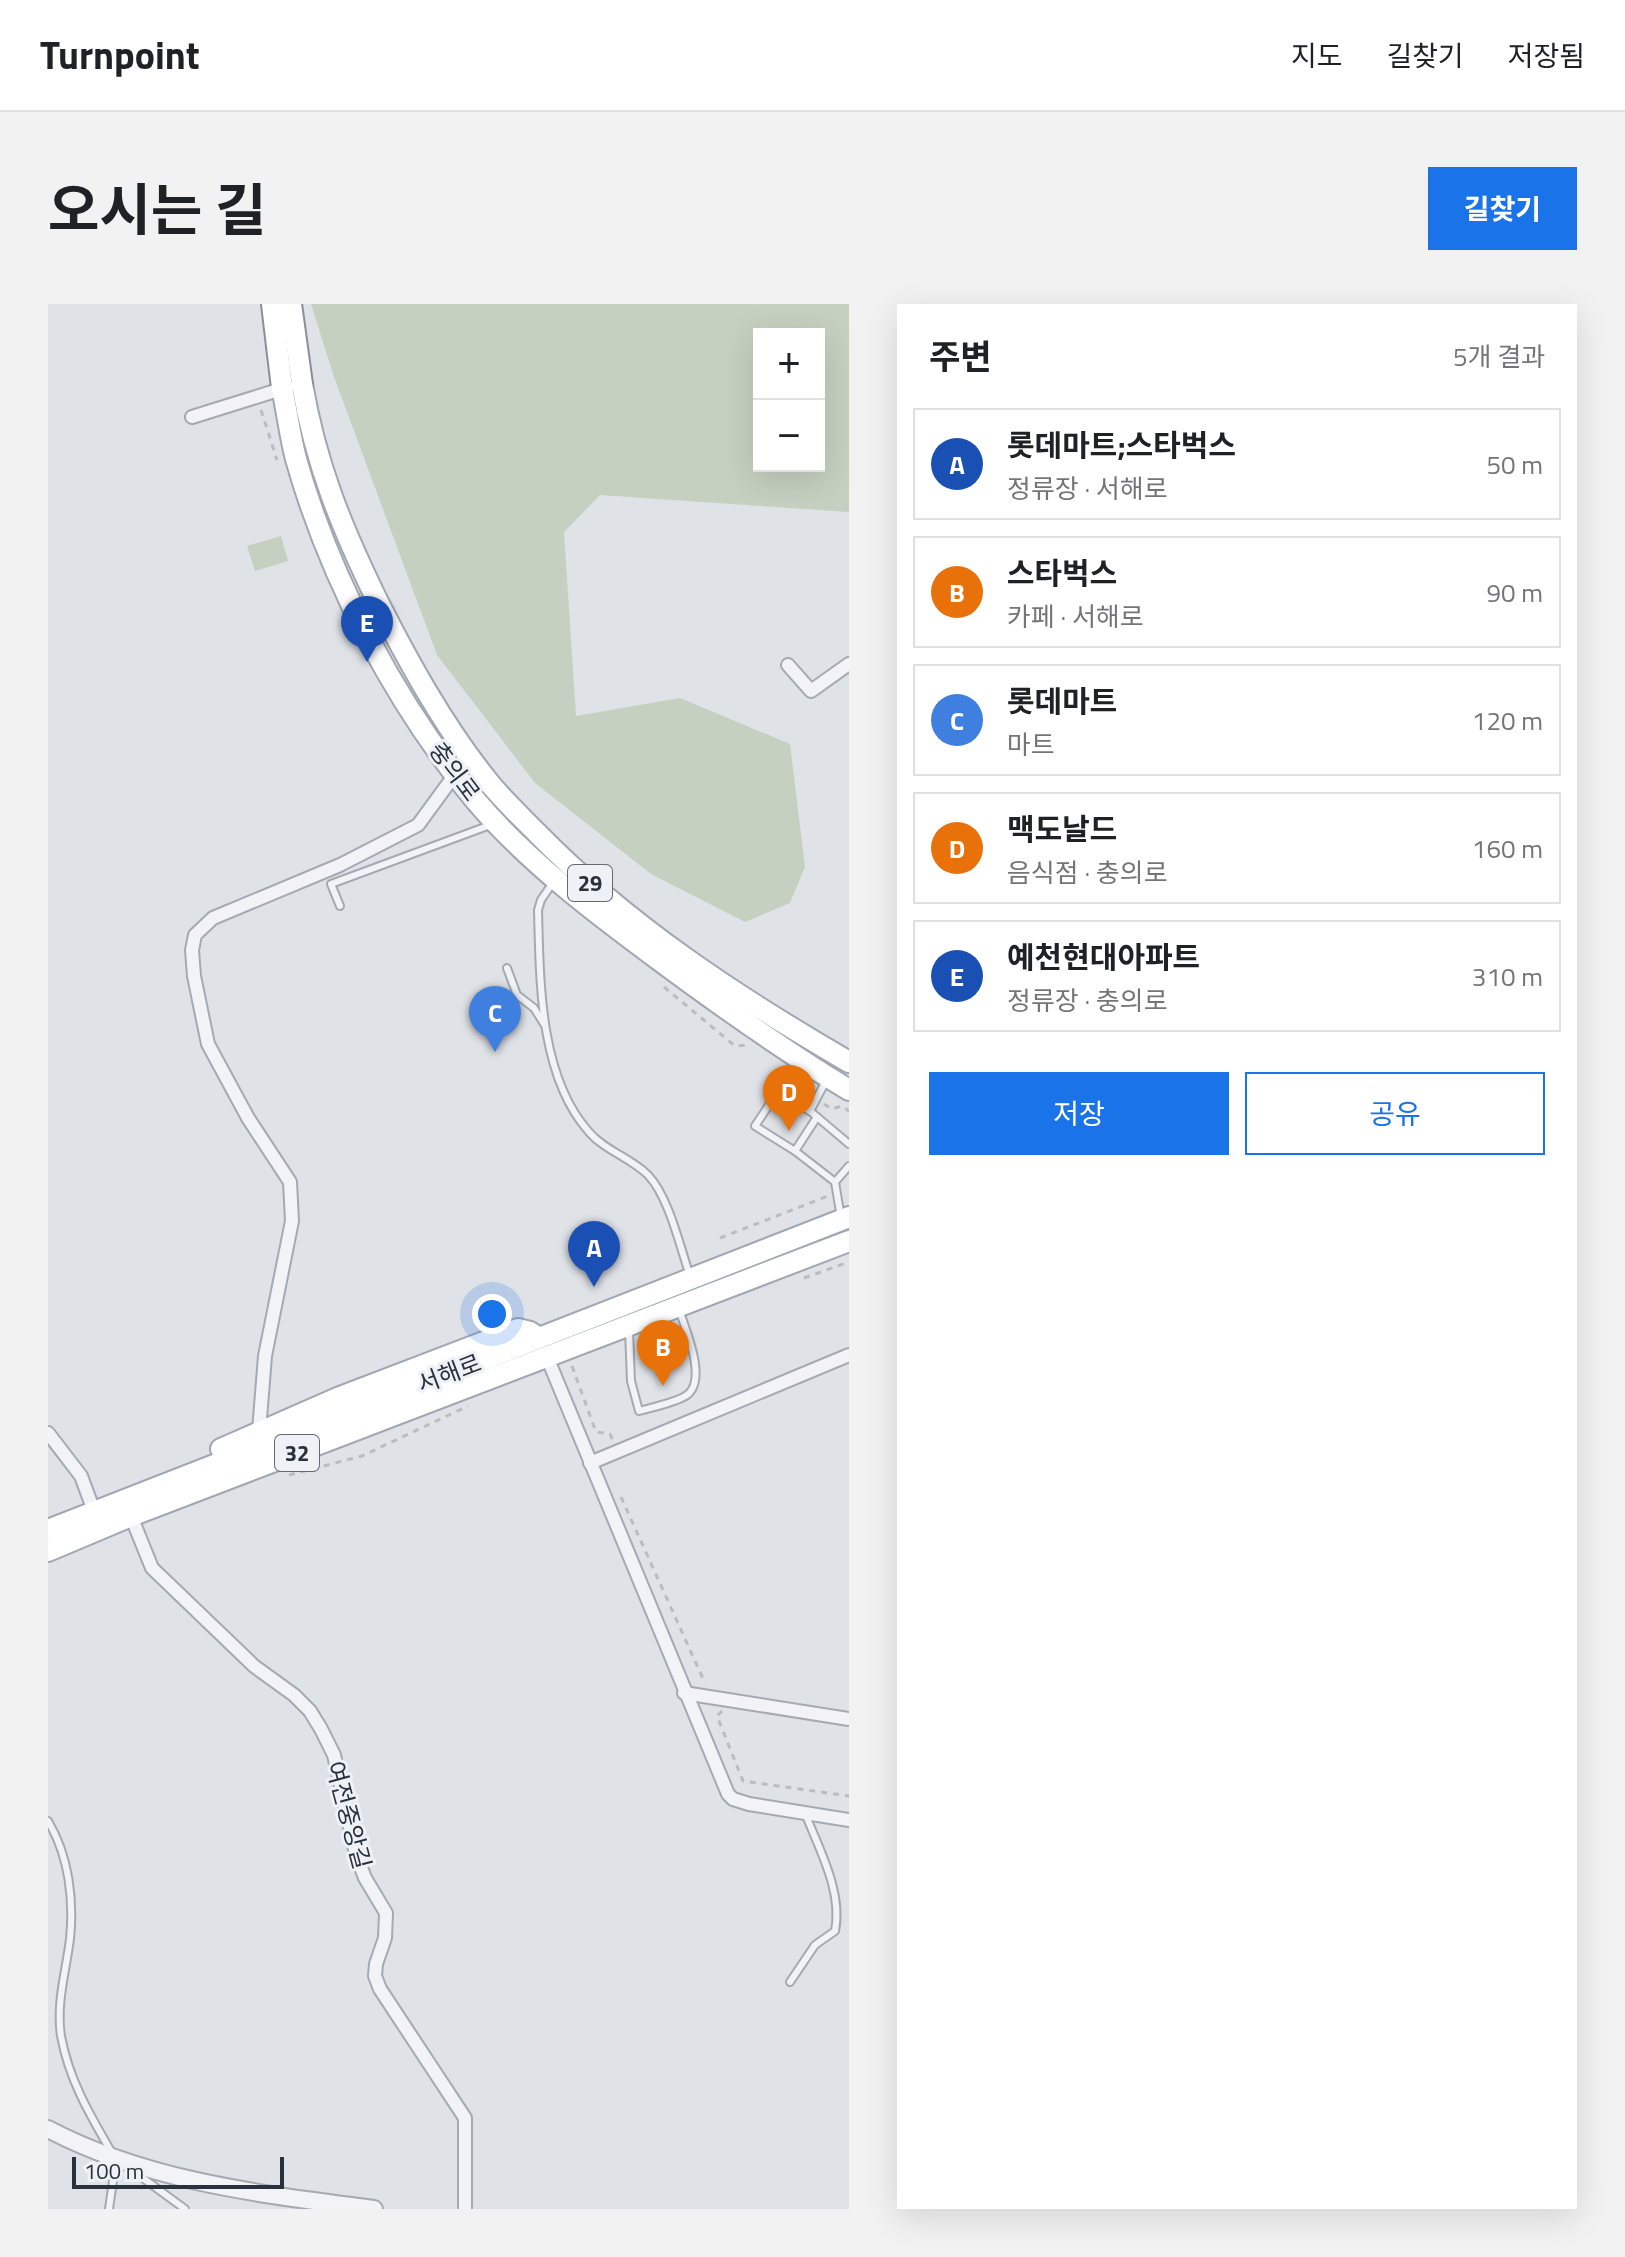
<!DOCTYPE html>
<html lang="ko">
<head>
<meta charset="utf-8">
<style>
	:root { --surface:#fff; --page:#f2f2f2; --text:#202124; --muted:#757577; --line:#e0e0e0; --accent:#1a73e8 }
	body { margin:0; font-family:"Titillium Web","Noto Sans KR",sans-serif; background:var(--page); color:var(--text) }
	.controls { position:absolute; right:24px; top:24px; display:grid; overflow:hidden; border-radius:0px; box-shadow:0 8px 32px #0002 }
	.controls button { width:72px; height:72px; display:grid; place-items:center; padding:0; border:0; border-bottom:2px solid var(--line); background:var(--surface); color:var(--text); font:40px sans-serif }
	.scale { position:absolute; left:24px; bottom:20px; width:212px; box-sizing:border-box; padding-left:8px; border:4px solid #29313d; border-top:0; font-size:22px; line-height:28px; white-space:nowrap; color:#29313d; -webkit-text-stroke:6px #eef1f5; paint-order:stroke }
	.you { position:absolute; left:444px; top:1010px; width:28px; height:28px; margin:-20px; border:6px solid #fff; border-radius:50%; background:#1a73e8; box-shadow:0 0 0 12px #1a73e833 }
	.badge { display:grid; place-items:center; width:52px; height:52px; border-radius:50%; background:var(--accent); color:#fff; font-size:26px; font-weight:700 }
	.pin { position:absolute; translate:-50% -66px; filter:drop-shadow(0 2px 4px #0008) }
	.pin::after { content:''; position:absolute; top:42px; width:28px; height:24px; background:inherit; clip-path:polygon(0 0,100% 0,50% 100%) }
	.list { margin:0; padding:0; list-style:none }
	h2 { display:flex; justify-content:space-between; align-items:center; height:104px; margin:0; padding:0 32px; font-size:34px }
	h2 small { font-size:26px; font-weight:400; color:var(--muted) }
	.list li { display:grid; grid-template-columns:52px 1fr auto; gap:24px; align-items:center; box-sizing:border-box; height:112px; margin:0 16px 16px; padding:0 16px; border:2px solid var(--line); border-radius:0px }
	.list b { display:block; font-size:30px; white-space:nowrap }
	.list p { margin:0; font-size:26px; white-space:nowrap; color:var(--muted) }
	.list em { font-size:26px; font-style:normal; color:var(--muted) }
	.actions { display:flex; gap:16px; padding:24px 32px }
	.actions a { flex:1; padding:18px 0; border:2px solid var(--accent); border-radius:0px; text-align:center; font-size:28px; color:var(--accent) }
	.actions .main { background:var(--accent); color:#fff }
	.map { position:relative; flex:none; width:801px; height:1905px; overflow:hidden; border-radius:0px }
	header { display:flex; align-items:center; gap:48px; box-sizing:border-box; height:112px; padding:0 40px; background:var(--surface); border-bottom:2px solid var(--line) }
	header strong { font-size:38px }
	nav { display:flex; gap:44px; margin-inline-start:auto; font-size:28px }
	.intro { display:flex; align-items:center; justify-content:space-between; box-sizing:border-box; height:192px; padding:0 48px }
	h1 { margin:0; font-size:56px }
	.button { padding:20px 36px; border-radius:0px; background:var(--accent); color:#fff; font-size:28px; font-weight:700 }
	main { display:flex; gap:48px; padding:0 48px }
	aside { flex:1; background:var(--surface); border-radius:0px; box-shadow:0 8px 32px #0002 }
	.map>svg:first-child { display:block }
	.green { fill:#c5d0c1; fill-rule:evenodd }
	.lines { fill:none; stroke-linecap:round; stroke-linejoin:round }
	.service-casing { stroke:#a5a9b1; stroke-width:10 }
	.minor-casing { stroke:#a5a9b1; stroke-width:16 }
	.tertiary-casing { stroke:#a5a9b1; stroke-width:20 }
	.primary-casing { stroke:#a0a7b2; stroke-width:24 }
	.trunk-casing { stroke:#88909c; stroke-width:24 }
	.path { stroke:#b9bdc2; stroke-width:3; stroke-dasharray:6 6; stroke-linecap:butt }
	.service { stroke:#f1f3f6; stroke-width:6 }
	.minor { stroke:#f1f3f6; stroke-width:12 }
	.tertiary { stroke:#f1f3f6; stroke-width:16 }
	.primary { stroke:#fff; stroke-width:20 }
	.trunk { stroke:#fff; stroke-width:20 }
	.labels { text-anchor:middle; dominant-baseline:central; stroke-width:6; stroke-linejoin:round; paint-order:stroke }
	.shield { fill:#eef1f5; stroke:#646b74; stroke-width:2 }
	.shield-label { font-size:22px; font-weight:bold; fill:#29313d }
	.street-label { font-size:24px; fill:#29313d; stroke:#eef1f5 }
</style>
</head>
<body>
<header>
<strong>Turnpoint</strong>
<nav><a>지도</a><a>길찾기</a><a>저장됨</a></nav>
</header>
<div class="intro"><h1>오시는 길</h1><a class="button">길찾기</a></div>
<main>
<div class="map">
<svg width="801" height="1905" viewBox="0 0 801 1905">
	<rect width="100%" height="100%" fill="#dfe2e7"/>
	<!-- green -->
	<g class="green">
		<path d="M263,0H801V208L552,191L516,228L528,412L632,394L742,440L757,563L742,599L697,618L603,570L487,479L389,351L286,73ZM771,30V162H711V30Z"/>
		<path d="M233,232L240,257L207,267L199,242Z"/>
	</g>
	<g class="lines">
		<!-- service casing -->
		<g class="service-casing">
			<g id="service">
				<path d="M506,577L493,596L490,606C492,677 491,772 541,828C556,846 583,854 600,871C621,893 632,943 642,972"/>
				<path d="M292,602L283,580L445,520"/>
				<path d="M459,664L469,691L486,704L496,720"/>
				<path d="M762,807L779,775"/>
				<path d="M801,840L762,807L734,792L723,798L707,822L747,847L787,878L801,862"/>
				<path d="M747,847L769,813"/>
				<path d="M787,878L793,914"/>
				<path d="M581,1026L583,1077L591,1107C605,1103 627,1099 639,1091C660,1075 637,1025 631,1005"/>
				<path d="M0,1517C21,1552 26,1596 22,1635C18,1667 8,1699 13,1732C21,1776 42,1811 64,1849"/>
				<path d="M742,1678L767,1641L787,1627C795,1588 771,1545 757,1509"/>
				<path d="M81,1864L137,1905"/>
				<path d="M61,1905L68,1856"/>
			</g>
		</g>
		<!-- minor casing -->
		<g class="minor-casing">
			<g id="minor">
				<path d="M144,113L240,83"/>
				<path d="M740,361L763,387L801,360"/>
				<path d="M499,1053L680,1490L685,1495L701,1500L801,1516"/>
				<path d="M211,1127L217,1052L244,917L242,878L200,814L160,740L146,672L144,646L147,631L165,614L292,561L370,521L408,469"/>
				<path d="M0,1129L33,1172L46,1207"/>
				<path d="M542,1159L801,1051"/>
				<path d="M83,1212L104,1264L206,1362L246,1391L262,1407L273,1425L286,1451L308,1550L317,1574L338,1609L337,1634L328,1660L327,1672L332,1685L417,1814V1905"/>
				<path d="M636,1389L801,1415"/>
			</g>
		</g>
		<!-- tertiary casing -->
		<g class="tertiary-casing">
			<path id="tertiary" d="M0,1825C101,1878 214,1890 326,1905"/>
		</g>
		<!-- primary casing -->
		<g class="primary-casing">
			<g id="primary">
				<path d="M254,80C268,161 293,222 329,296C361,359 395,421 439,476C454,495 472,512 489,529C580,622 689,693 801,758"/>
				<path d="M234,84C239,107 242,132 248,155C282,275 348,401 428,497C480,558 546,608 611,656C673,702 735,746 801,786"/>
				<path d="M173,1145L292,1093L470,1025L482,1028L491,1034"/>
				<path d="M0,1226L801,913"/>
				<path d="M0,1247L83,1212L801,937"/>
			</g>
		</g>
		<!-- trunk casing -->
		<g class="trunk-casing">
			<g id="trunk">
				<path d="M224,0L234,84"/>
				<path d="M243,0L254,80"/>
			</g>
		</g>
		<!-- path -->
		<g class="path">
			<path d="M213,106L229,156"/>
			<path d="M616,683L687,742L699,741"/>
			<path d="M776,800L784,805L794,802L801,807"/>
			<path d="M672,934L780,892"/>
			<path d="M756,974L801,958"/>
			<path d="M524,1062L548,1128L562,1130L565,1137"/>
			<path d="M241,1171L314,1152L420,1102"/>
			<path d="M573,1193L657,1379"/>
			<path d="M674,1407L669,1412L695,1477L801,1492"/>
		</g>
		<!-- service -->
		<use href="#service" class="service"/>
		<!-- minor -->
		<use href="#minor" class="minor"/>
		<!-- tertiary -->
		<use href="#tertiary" class="tertiary"/>
		<!-- primary -->
		<use href="#primary" class="primary"/>
		<!-- trunk -->
		<use href="#trunk" class="trunk"/>
	</g>
	<g class="labels">
		<!-- shield labels -->
		<g class="shield">
			<rect x="520" y="561" width="44" height="36" rx="6"/>
			<rect x="227" y="1131" width="44" height="36" rx="6"/>
		</g>
		<g class="shield-label">
			<text x="542" y="579">29</text>
			<text x="249" y="1149">32</text>
		</g>
		<!-- street labels -->
		<g class="street-label">
			<text transform="translate(407 467) rotate(53)">충의로</text>
			<text transform="translate(401 1069) rotate(-21)">서해로</text>
			<text transform="translate(301 1511) rotate(75)">여전중앙길</text>
		</g>
	</g>
</svg>
<div class="controls">
<button>+</button>
<button>−</button>
</div>
<div class="scale">100 m</div>
<div class="you"></div>
<div class="pin badge" style="left:546px;top:983px;background:#1a4fb4">A</div>
<div class="pin badge" style="left:615px;top:1082px;background:#e8710a">B</div>
<div class="pin badge" style="left:447px;top:748px;background:#3f7fe0">C</div>
<div class="pin badge" style="left:741px;top:827px;background:#e8710a">D</div>
<div class="pin badge" style="left:319px;top:358px;background:#1a4fb4">E</div>
</div>
<aside>
<h2>주변<small>5개 결과</small></h2>
<ul class="list">
<li><span class="badge" style="background:#1a4fb4">A</span><div><b>롯데마트;스타벅스</b><p>정류장 · 서해로</p></div><em>50 m</em></li>
<li><span class="badge" style="background:#e8710a">B</span><div><b>스타벅스</b><p>카페 · 서해로</p></div><em>90 m</em></li>
<li><span class="badge" style="background:#3f7fe0">C</span><div><b>롯데마트</b><p>마트</p></div><em>120 m</em></li>
<li><span class="badge" style="background:#e8710a">D</span><div><b>맥도날드</b><p>음식점 · 충의로</p></div><em>160 m</em></li>
<li><span class="badge" style="background:#1a4fb4">E</span><div><b>예천현대아파트</b><p>정류장 · 충의로</p></div><em>310 m</em></li>
</ul>
<div class="actions"><a class="main">저장</a><a>공유</a></div>
</aside>
</main>
</body>
</html>
